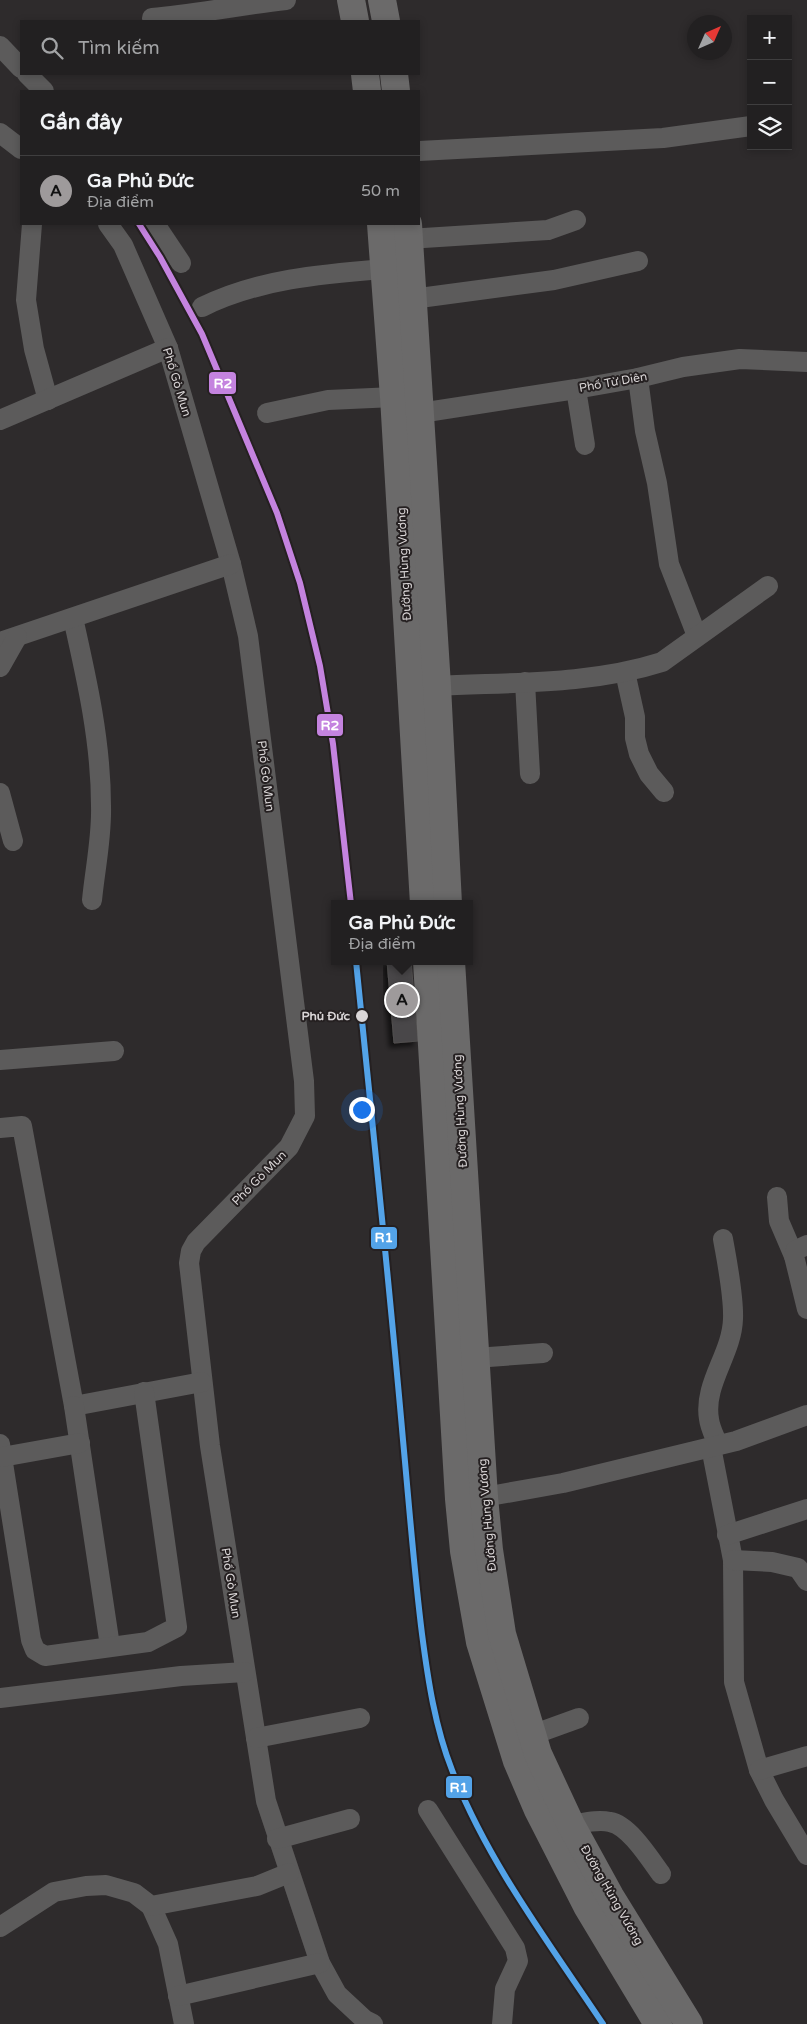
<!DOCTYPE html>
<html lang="vi">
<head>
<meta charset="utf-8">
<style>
	:root { --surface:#222021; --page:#2a282a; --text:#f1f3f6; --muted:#a2a3a5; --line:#3f3e3f; --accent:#9e9a9b }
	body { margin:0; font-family:"Varela Round",sans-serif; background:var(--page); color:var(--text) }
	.controls { position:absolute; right:15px; top:15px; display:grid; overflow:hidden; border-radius:0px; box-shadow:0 2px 8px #0003 }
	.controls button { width:45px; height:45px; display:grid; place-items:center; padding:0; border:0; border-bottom:1px solid var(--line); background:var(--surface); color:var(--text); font:25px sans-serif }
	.compass { position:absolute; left:687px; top:15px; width:45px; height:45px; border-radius:50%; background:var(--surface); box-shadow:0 2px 8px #0003; rotate:45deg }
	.you { position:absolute; left:361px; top:1109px; width:18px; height:18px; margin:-12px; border:4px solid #fff; border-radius:50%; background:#1a73e8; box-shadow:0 0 0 8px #1a73e833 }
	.badge { display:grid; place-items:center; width:32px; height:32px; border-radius:50%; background:var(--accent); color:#111; font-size:16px; font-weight:700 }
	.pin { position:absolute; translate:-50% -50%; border:2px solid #fff; box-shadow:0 1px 5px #0006 }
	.popup { position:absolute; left:331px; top:900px; width:142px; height:65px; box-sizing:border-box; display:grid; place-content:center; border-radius:0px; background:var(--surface); filter:drop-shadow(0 1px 4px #0005); font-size:16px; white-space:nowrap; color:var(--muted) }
	.popup b { font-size:19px; color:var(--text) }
	.popup::after { content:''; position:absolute; left:50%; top:100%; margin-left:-10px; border:10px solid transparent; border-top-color:var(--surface) }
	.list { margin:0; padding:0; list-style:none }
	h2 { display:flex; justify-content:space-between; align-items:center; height:65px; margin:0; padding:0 20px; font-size:21px }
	h2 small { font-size:16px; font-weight:400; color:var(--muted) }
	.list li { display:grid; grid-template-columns:32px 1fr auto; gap:15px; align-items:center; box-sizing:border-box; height:70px; padding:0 20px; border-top:1px solid var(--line) }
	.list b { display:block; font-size:19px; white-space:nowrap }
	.list p { margin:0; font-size:16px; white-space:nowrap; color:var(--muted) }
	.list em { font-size:16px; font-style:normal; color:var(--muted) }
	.icon { flex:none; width:28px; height:28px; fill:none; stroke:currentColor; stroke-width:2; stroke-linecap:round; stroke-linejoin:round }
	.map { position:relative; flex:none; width:807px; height:2024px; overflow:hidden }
	.search { position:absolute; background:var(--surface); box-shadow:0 2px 8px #0003; left:20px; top:20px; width:400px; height:55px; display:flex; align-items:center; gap:12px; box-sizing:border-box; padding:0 18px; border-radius:0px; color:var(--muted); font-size:19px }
	.panel { position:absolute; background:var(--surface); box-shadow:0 2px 8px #0003; left:20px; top:90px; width:400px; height:135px; border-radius:0px }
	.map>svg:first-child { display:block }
	.building { fill:#4a4748; stroke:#514f4f; filter:url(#shadow) }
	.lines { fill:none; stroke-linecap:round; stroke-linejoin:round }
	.minor { stroke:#5c5b5b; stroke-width:20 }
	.highway { stroke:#6b6a6a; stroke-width:28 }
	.rail-1-casing { stroke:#252021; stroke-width:10 }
	.rail-2-casing { stroke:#252021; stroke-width:10 }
	.rail-1 { stroke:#53a3e8; stroke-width:6 }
	.rail-2 { stroke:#c483df; stroke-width:6 }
	.stop-dot { fill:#dad6d7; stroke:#252021; stroke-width:2 }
	.labels { text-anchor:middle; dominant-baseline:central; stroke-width:4; stroke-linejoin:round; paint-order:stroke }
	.street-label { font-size:12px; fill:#dad6d7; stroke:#252021 }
	.stop-label { font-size:12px; font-weight:bold; fill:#dad6d7; stroke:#252021; text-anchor:end }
	.line-badge { stroke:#252021; stroke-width:2 }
	.badge-label { font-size:14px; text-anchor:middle; font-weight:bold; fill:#fff }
</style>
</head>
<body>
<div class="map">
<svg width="807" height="2024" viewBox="0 0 807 2024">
	<defs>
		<filter id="shadow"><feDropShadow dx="-4.5" dy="4.5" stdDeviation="2.5" flood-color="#0009"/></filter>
	</defs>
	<rect width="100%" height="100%" fill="#2e2b2c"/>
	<!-- building -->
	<path class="building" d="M387,961H411L418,1041L394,1043Z"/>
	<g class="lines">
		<!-- minor -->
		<g class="minor">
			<path d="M152,18C197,14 241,5 286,0"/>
			<path d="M0,46L21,68"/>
			<path d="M27,74L44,91"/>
			<path d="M0,133L21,149"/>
			<path d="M419,151L663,138L751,126"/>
			<path d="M32,224L26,300L34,349L48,400"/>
			<path d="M108,224L123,245L168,348L231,564L248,636L304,1081L305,1116L289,1147L196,1242L191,1251L189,1263L210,1446L266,1801L320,1963L337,1994L365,2020L373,2024"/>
			<path d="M155,224L181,263"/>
			<path d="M408,239L548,230L576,220"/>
			<path d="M412,299L554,280L638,261"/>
			<path d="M202,307C258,279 322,274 384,269"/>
			<path d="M638,378L645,431L657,483L669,564L697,636"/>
			<path d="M576,389L585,445"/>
			<path d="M267,413L328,400L394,397"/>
			<path d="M420,413L576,389L638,378L683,367L740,359L807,362"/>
			<path d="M0,420L168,348"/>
			<path d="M73,618C87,680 101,742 101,806C102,837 95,869 92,900"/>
			<path d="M0,642L231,564"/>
			<path d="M0,667L17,637"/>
			<path d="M625,672L635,717V738L639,754L649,774L664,792"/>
			<path d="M525,682L530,774"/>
			<path d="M437,686C512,682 590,685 662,662L768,586"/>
			<path d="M0,793L13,841"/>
			<path d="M0,1060L114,1051"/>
			<path d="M0,1128L22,1126L74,1406L202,1382"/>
			<path d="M777,1197L779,1221L794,1256"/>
			<path d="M807,1245L796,1250L794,1256L807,1309"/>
			<path d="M475,1358L543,1353"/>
			<path d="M74,1406L110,1646"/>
			<path d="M0,1444L31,1640L35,1650L45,1656L148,1642L177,1627L144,1392"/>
			<path d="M718,1445C715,1437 710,1428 709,1419C703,1384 732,1354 733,1319C734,1296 727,1262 723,1239"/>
			<path d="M711,1447L733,1560L734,1682L759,1770L774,1800L807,1855"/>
			<path d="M2,1457L80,1443"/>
			<path d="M484,1497L563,1483L736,1441L807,1415"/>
			<path d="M727,1535L807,1509"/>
			<path d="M733,1560L772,1562L798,1568L807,1581"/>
			<path d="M0,1698L181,1676L245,1672"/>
			<path d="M532,1735L579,1718"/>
			<path d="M256,1738L360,1718"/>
			<path d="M759,1770L807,1756"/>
			<path d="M428,1810L515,1948L518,1961L505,1989L502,2024"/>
			<path d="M571,1825C584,1823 597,1819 610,1822C629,1825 650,1859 661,1874"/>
			<path d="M277,1839L350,1819"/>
			<path d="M151,1906L168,1944L184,2024"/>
			<path d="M0,1927L54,1892L86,1886L106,1885L134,1893L151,1906L257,1886L289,1873"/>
			<path d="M178,1996L320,1963"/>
		</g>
		<!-- highway -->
		<g class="highway">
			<path d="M351,0L355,21"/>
			<path d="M382,0L386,21"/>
			<path d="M365,74L367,91"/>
			<path d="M394,74L396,91"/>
			<path d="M381,224L394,397L424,904"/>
			<path d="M408,224L437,686L448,904"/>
			<path d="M427,961L459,1499L464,1551L480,1642L517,1761L538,1810L587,1906L658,2024"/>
			<path d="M451,961L484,1497L489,1550L502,1634L538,1754L571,1825L610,1896L689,2024"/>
		</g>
		<!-- rail-1 casing -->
		<g class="rail-1-casing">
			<path id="rail-1" d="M356,961C372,1121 389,1280 403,1440C409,1504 414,1570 422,1634C428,1680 435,1727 452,1770C487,1861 549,1943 603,2024"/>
		</g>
		<!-- rail-2 casing -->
		<g class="rail-2-casing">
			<path id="rail-2" d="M139,224L160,257L202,334L277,513L300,583L320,666L333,744L351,904"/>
		</g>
		<!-- rail-1 -->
		<use href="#rail-1" class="rail-1"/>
		<!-- rail-2 -->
		<use href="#rail-2" class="rail-2"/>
	</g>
	<!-- markers -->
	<circle class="stop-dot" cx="362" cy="1016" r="7"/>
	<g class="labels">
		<!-- street labels -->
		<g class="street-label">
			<text transform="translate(177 382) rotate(73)">Phố Gò Mun</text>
			<text transform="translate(613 382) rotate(-10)">Phố Từ Diên</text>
			<text transform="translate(404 564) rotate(-93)">Đường Hùng Vương</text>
			<text transform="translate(266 776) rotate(83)">Phố Gò Mun</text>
			<text transform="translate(460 1111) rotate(-93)">Đường Hùng Vương</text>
			<text transform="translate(259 1178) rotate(-45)">Phố Gò Mun</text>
			<text transform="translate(487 1515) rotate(-95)">Đường Hùng Vương</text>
			<text transform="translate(231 1583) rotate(81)">Phố Gò Mun</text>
			<text transform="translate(612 1895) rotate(60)">Đường Hùng Vương</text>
		</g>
		<!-- stop labels -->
		<g class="stop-label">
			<text x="350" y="1016">Phủ Đức</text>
		</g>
	</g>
	<g class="line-badge">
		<rect x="208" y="371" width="29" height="24" rx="5" fill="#c483df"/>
		<rect x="316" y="713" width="28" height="24" rx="5" fill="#c483df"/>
		<rect x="370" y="1226" width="28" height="24" rx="5" fill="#53a3e8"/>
		<rect x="445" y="1775" width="28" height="24" rx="5" fill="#53a3e8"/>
	</g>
	<g class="badge-label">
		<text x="223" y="388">R2</text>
		<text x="330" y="730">R2</text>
		<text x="384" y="1242">R1</text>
		<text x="459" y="1792">R1</text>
	</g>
</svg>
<div class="controls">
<button>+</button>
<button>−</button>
<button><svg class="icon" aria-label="layers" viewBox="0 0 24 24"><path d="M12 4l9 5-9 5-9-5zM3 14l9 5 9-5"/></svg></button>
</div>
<svg class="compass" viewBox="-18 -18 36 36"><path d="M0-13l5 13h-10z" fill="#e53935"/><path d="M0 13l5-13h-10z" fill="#a2a3a5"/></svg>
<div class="you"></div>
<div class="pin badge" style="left:402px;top:1000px">A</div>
<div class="popup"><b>Ga Phủ Đức</b>Địa điểm</div>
<div class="search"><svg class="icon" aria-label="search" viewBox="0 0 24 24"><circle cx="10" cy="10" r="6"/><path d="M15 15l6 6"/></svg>Tìm kiếm</div>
<section class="panel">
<h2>Gần đây<small></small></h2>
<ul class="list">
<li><span class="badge">A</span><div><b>Ga Phủ Đức</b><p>Địa điểm</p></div><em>50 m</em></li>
</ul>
</section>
</div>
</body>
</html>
